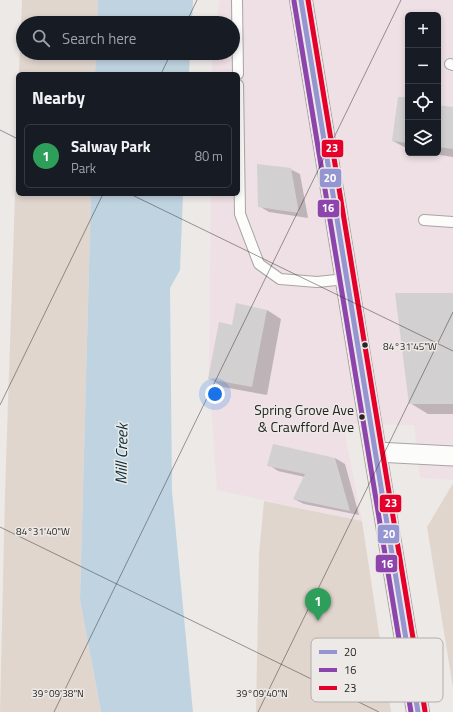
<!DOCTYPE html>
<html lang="en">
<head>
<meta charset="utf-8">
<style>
	:root { --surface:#171b24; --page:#20242c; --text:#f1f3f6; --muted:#9ea1a6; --line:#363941; --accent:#8c9099 }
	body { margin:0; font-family:"Titillium Web",sans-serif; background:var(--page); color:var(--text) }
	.controls { position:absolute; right:12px; top:12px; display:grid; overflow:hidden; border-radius:6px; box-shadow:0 2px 6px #0003 }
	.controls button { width:36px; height:36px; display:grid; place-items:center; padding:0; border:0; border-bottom:1px solid var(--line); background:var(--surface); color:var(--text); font:20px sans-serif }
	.you { position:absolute; left:215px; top:394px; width:14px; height:14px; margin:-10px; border:3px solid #fff; border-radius:50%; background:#1a73e8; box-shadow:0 0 0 6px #1a73e833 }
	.badge { display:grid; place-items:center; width:26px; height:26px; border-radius:50%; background:var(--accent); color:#fff; font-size:13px; font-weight:700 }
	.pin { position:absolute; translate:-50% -33px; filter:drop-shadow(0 1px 2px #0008) }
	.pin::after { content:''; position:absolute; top:21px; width:14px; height:12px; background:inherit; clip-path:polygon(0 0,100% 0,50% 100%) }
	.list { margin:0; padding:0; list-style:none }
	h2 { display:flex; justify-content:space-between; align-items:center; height:52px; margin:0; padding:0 16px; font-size:17px }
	h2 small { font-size:13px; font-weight:400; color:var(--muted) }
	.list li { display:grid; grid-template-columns:26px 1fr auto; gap:12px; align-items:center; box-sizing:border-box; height:64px; margin:0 8px 8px; padding:0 8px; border:1px solid var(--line); border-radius:6px }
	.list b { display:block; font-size:15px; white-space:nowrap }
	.list p { margin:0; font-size:13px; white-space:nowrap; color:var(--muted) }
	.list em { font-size:13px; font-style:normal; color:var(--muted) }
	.icon { flex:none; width:22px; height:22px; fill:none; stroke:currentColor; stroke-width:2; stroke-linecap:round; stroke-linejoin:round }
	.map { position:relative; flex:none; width:453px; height:712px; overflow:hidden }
	.search { position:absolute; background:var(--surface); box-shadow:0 2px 6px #0003; left:16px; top:16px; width:224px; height:44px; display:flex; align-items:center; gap:10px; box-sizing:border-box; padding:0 14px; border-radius:22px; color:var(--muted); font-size:15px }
	.panel { position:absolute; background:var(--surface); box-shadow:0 2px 6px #0003; left:16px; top:72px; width:224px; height:124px; border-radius:6px }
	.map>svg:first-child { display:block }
	.industrial { fill:#eee0e5; fill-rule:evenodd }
	.green { fill:#e1d6ce }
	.water { fill:#bfd4e0 }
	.shadow { fill:#0003 }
	.building { fill:#d2d0d0 }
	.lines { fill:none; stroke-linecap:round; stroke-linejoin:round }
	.lane-casing { stroke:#a8a5a4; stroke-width:12 }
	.street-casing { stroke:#a8a5a4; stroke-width:21 }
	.secondary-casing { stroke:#a8a5a4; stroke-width:24 }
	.lane { stroke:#fcfcfb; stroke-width:10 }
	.street { stroke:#fcfcfb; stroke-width:19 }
	.secondary { stroke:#fcfcfb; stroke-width:22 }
	.bus-1-casing { stroke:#ede9e6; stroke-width:8 }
	.bus-2-casing { stroke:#ede9e6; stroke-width:8 }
	.bus-3-casing { stroke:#ede9e6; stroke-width:8 }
	.bus-1 { stroke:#9595d1; stroke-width:5 }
	.bus-2 { stroke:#8e44ad; stroke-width:5 }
	.bus-3 { stroke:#e4002b; stroke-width:5 }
	.ticks { fill:none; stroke:#272625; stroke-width:1; stroke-opacity:0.45 }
	.bus-dot { fill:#272625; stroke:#ede9e6; stroke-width:1.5 }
	.labels { text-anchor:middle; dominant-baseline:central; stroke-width:3; stroke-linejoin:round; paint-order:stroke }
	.bus-label { font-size:14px; fill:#272625; stroke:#ede9e6; text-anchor:end }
	.water-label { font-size:16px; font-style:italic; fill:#022e41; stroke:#ede9e6 }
	.key { fill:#ede9e6; stroke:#b2aeac; stroke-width:1 }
	.key-label { font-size:11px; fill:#272625 }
	.ticks-label { font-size:10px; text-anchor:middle; fill:#272625; stroke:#ede9e6; stroke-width:3; stroke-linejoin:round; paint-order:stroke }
	.line-badge { stroke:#ede9e6; stroke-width:1.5 }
	.badge-label { font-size:11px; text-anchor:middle; font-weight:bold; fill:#fff }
</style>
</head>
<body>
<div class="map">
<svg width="453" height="712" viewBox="0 0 453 712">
	<rect width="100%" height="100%" fill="#ece9e7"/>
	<!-- industrial -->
	<path class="industrial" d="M220,0H453V480L420,478L414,425L343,424L362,521L217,490L209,374L211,194H238V74H212V53H233V23H215ZM408,15H438V153H408Z"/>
	<!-- green -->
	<g class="green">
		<path d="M22,0H98L97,23H23V53H96L95,74H19Z"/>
		<path d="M18,105V194H91L80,600L101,712H0L5,492Z"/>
		<path d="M453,484V688L427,527L452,485Z"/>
		<path d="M264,501L362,521L391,712H256L259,554Z"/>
	</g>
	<!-- water -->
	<g class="water">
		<path d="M98,0H193L192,23H97Z"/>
		<path d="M96,53H190L189,74H95Z"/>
		<path d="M91,194H183L180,270L170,288L172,491L193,712H101L80,600Z"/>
	</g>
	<!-- shadow -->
	<g class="shadow">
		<path d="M408,102V149L393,141Z"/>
		<path d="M438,106L453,108V157L426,153H438Z"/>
		<path d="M290,169L300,174L308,218L269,212L259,206Z"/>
		<path d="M453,294V414H428L410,403Z"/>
		<path d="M267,310L281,319L267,395L223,387L209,378L233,326Z"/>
		<path d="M335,458L345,464L359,515L304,504L294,499L305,477L278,471L269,465Z"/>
	</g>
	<!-- building -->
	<g class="building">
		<path d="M398,97H408V143L392,141Z"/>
		<path d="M438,105L453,107V149L438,147Z"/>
		<path d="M257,164L291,168L299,213L258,207Z"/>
		<path d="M395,293H453V404H409Z"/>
		<path d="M236,303L267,310L252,387L208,379L219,322L232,325Z"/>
		<path d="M273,444L335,458L350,511L293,499L305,474L267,466Z"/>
	</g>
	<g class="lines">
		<!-- lane casing -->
		<g class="lane-casing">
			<g id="lane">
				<path d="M237,0L238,74"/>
				<path d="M450,64L453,65"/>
				<path d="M238,85L240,214L259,264L280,279L317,282L346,279"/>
				<path d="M424,220L453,222"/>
			</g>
		</g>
		<!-- street casing -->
		<g class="street-casing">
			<path id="street" d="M376,452L453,456"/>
		</g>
		<!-- secondary casing -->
		<g class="secondary-casing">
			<path id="secondary" d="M301,0C339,237 379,475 418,712"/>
		</g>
		<!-- lane -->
		<use href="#lane" class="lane"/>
		<!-- street -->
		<use href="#street" class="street"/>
		<!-- secondary -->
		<use href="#secondary" class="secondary"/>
		<!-- bus-1 casing -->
		<g class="bus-1-casing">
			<path id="bus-1" d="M301,0L418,712"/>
		</g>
		<!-- bus-2 casing -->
		<g class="bus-2-casing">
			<path id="bus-2" d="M294,1L411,712"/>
		</g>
		<!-- bus-3 casing -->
		<g class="bus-3-casing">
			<path id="bus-3" d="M308,0L425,711"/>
		</g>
		<!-- bus-1 -->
		<use href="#bus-1" class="bus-1"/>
		<!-- bus-2 -->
		<use href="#bus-2" class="bus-2"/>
		<!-- bus-3 -->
		<use href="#bus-3" class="bus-3"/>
	</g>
	<!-- ticks -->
	<path class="ticks" d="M186,23L197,0M161,74L171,53M0,130L18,139M130,194L453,351M0,405L103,194M0,527L379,712M54,712L401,0M258,712L453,312"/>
	<!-- markers -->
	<g class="bus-dot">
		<circle cx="365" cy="345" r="3.5"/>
		<circle cx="362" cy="417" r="3.5"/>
	</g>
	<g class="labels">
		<!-- bus labels -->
		<g class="bus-label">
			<text x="354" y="409">Spring Grove Ave<tspan x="354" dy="17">&amp; Crawfford Ave</tspan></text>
		</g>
		<!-- water labels -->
		<g class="water-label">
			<text transform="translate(121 454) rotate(-89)">Mill Creek</text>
		</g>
	</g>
	<!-- legend -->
	<rect x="311" y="638" width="132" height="64" rx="6" class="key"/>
	<rect x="319" y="650" width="18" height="4" fill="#9595d1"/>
	<rect x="319" y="668" width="18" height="4" fill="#8e44ad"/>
	<rect x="319" y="686" width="18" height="4" fill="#e4002b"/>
	<g class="key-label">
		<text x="344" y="656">20</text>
		<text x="344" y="674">16</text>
		<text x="344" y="692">23</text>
	</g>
	<g class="ticks-label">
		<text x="410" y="350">84°31'45"W</text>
		<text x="43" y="535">84°31'40"W</text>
		<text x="58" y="697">39°09'38"N</text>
		<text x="262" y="697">39°09'40"N</text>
	</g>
	<g class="line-badge">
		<rect x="321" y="139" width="23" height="19" rx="4" fill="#e4002b"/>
		<rect x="319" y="168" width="23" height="20" rx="4" fill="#9595d1"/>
		<rect x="317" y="199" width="23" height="19" rx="4" fill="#8e44ad"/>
		<rect x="379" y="494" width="23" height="19" rx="4" fill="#e4002b"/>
		<rect x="377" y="524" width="23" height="20" rx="4" fill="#9595d1"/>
		<rect x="375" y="554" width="23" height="19" rx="4" fill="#8e44ad"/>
	</g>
	<g class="badge-label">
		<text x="332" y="152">23</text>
		<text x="330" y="182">20</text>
		<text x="328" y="212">16</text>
		<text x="391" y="507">23</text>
		<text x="389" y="538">20</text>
		<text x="387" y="568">16</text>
	</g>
</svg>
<div class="controls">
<button>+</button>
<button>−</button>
<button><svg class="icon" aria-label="locate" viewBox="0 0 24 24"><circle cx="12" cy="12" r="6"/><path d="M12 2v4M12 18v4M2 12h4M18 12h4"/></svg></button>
<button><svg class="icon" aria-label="layers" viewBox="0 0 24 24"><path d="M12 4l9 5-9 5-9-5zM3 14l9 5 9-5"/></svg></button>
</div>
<div class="you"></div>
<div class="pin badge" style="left:318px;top:621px;background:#2e9e5b">1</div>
<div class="search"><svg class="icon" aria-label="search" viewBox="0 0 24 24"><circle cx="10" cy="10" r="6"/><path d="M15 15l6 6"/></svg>Search here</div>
<section class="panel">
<h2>Nearby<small></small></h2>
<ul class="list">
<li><span class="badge" style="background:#2e9e5b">1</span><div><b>Salway Park</b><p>Park</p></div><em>80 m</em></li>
</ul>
</section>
</div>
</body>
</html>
